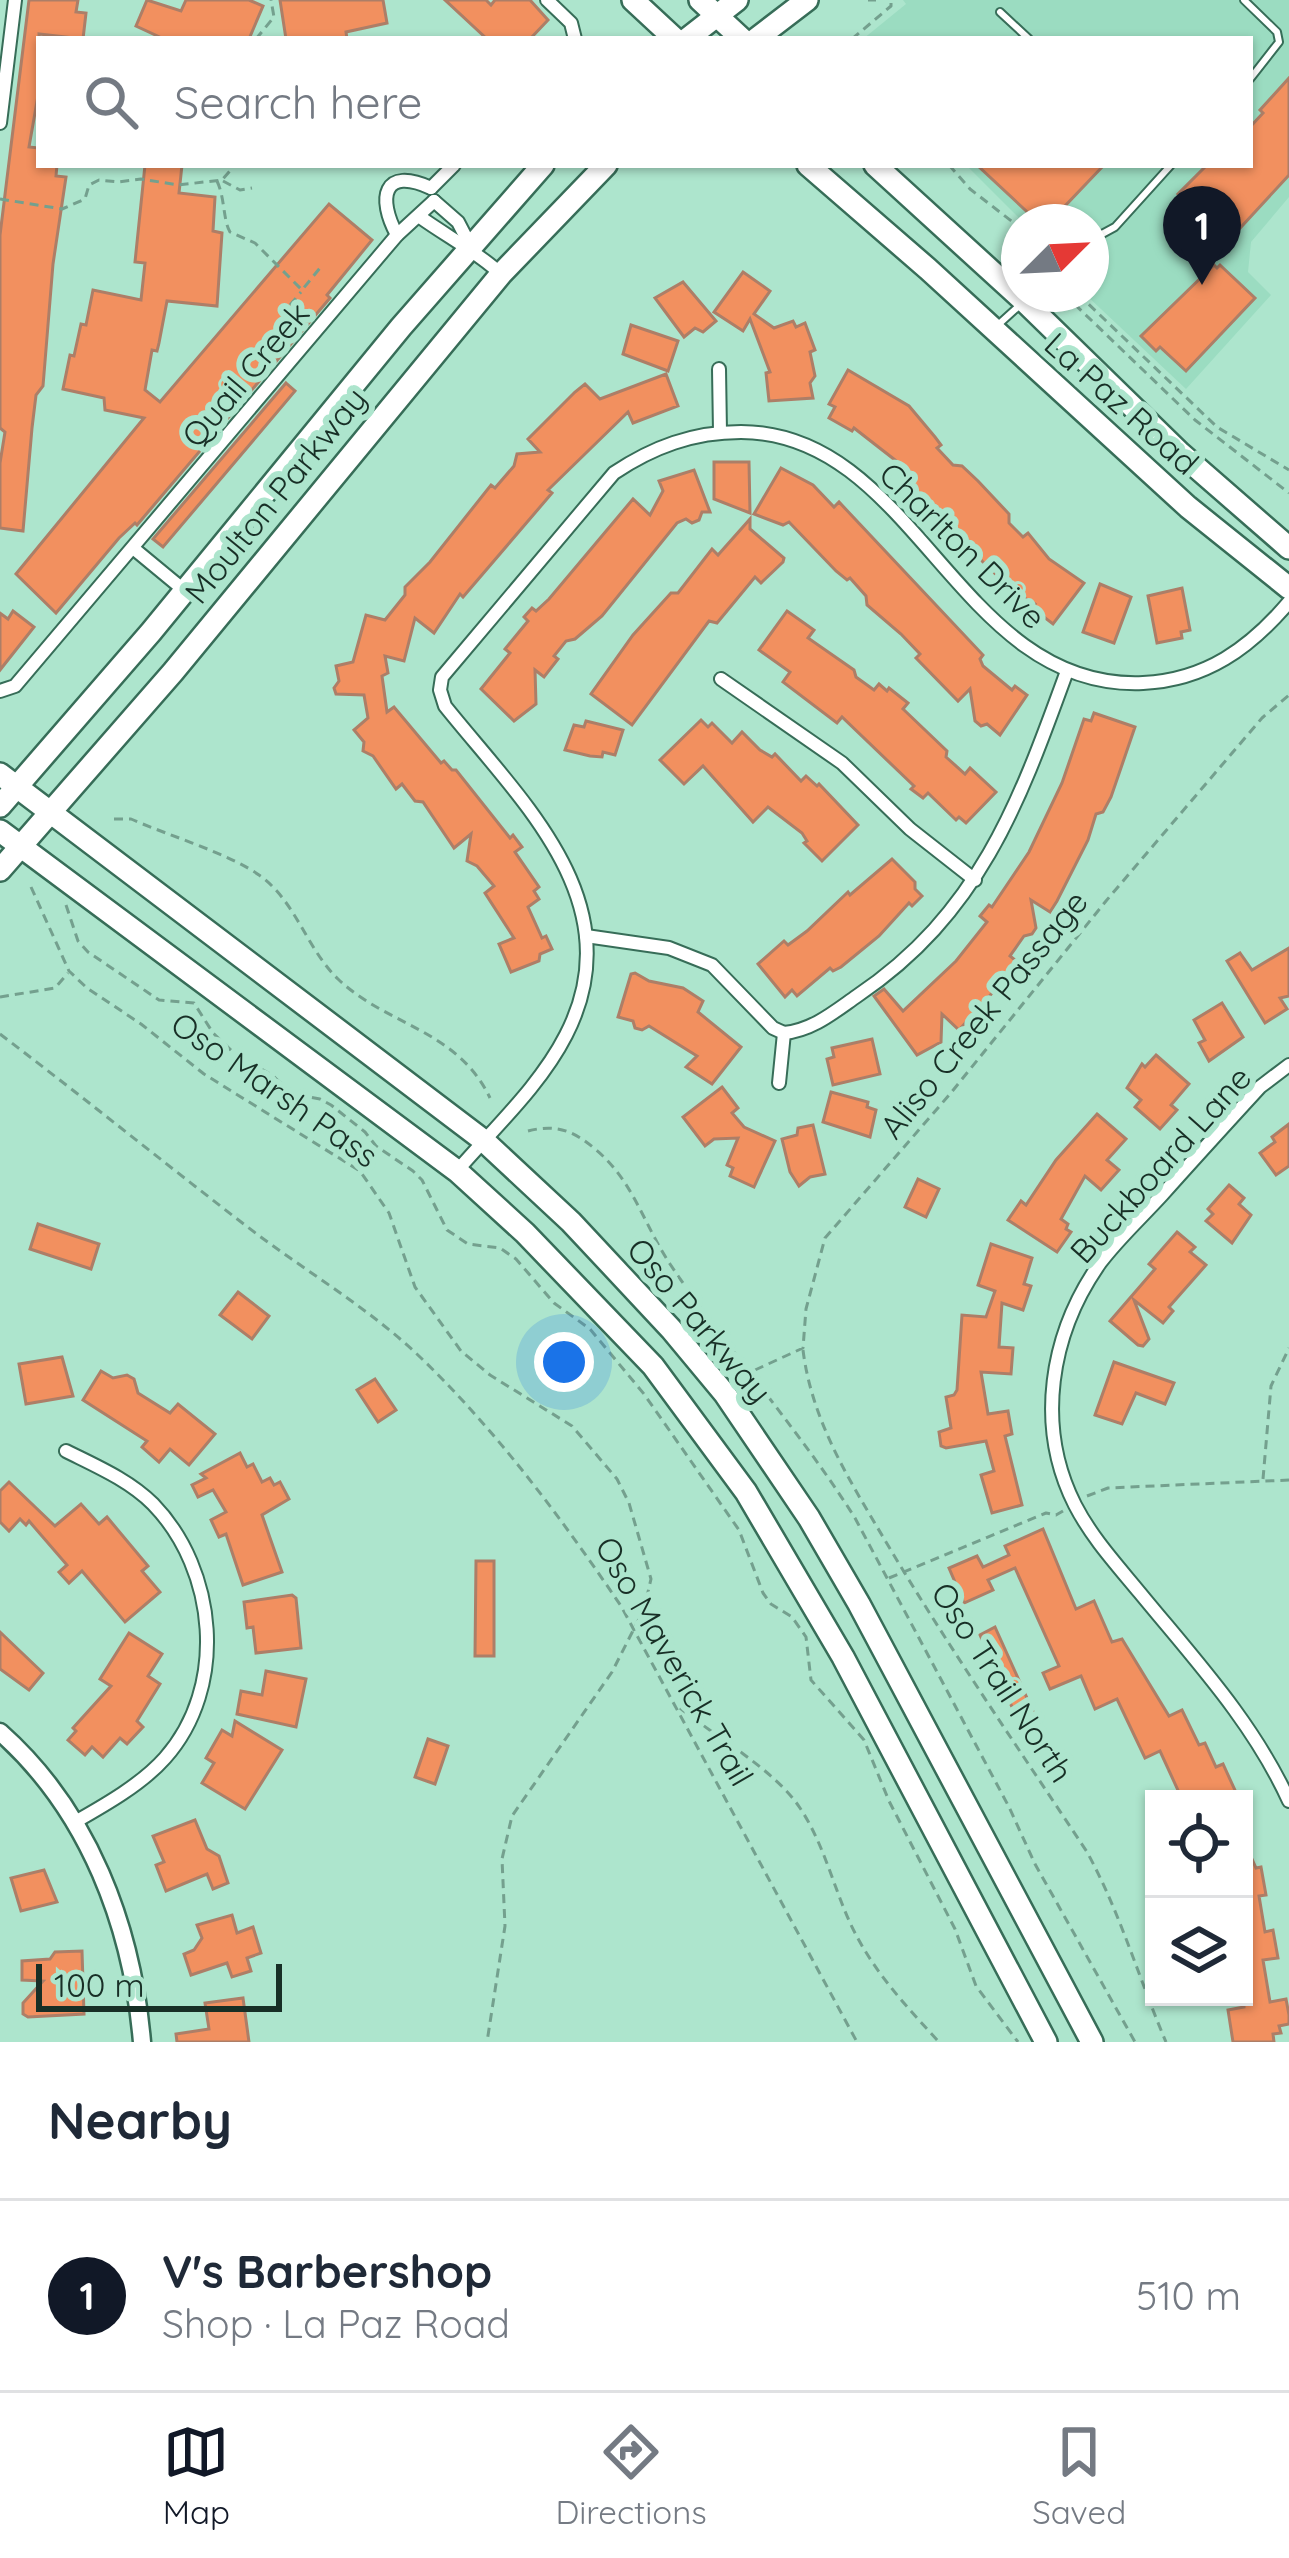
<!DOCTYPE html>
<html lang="en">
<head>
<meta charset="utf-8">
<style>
	:root { --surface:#fff; --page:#f6f6f7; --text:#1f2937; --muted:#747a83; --line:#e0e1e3; --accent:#111827 }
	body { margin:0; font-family:Quicksand,sans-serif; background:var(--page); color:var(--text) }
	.controls { position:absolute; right:36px; bottom:36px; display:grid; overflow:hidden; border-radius:0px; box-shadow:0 3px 9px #0004 }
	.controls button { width:108px; height:108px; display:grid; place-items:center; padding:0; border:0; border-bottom:3px solid var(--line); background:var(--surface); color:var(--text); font:60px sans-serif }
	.compass { position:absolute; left:1001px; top:204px; width:108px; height:108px; border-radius:50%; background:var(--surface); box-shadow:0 3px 9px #0004; rotate:66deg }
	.scale { position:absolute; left:36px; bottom:30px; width:246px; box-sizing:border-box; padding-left:12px; border:6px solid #182f26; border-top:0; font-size:33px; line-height:42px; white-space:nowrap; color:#182f26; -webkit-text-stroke:9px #ade5cd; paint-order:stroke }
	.you { position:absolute; left:564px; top:1362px; width:42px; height:42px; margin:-30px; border:9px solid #fff; border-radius:50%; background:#1a73e8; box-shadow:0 0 0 18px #1a73e833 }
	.badge { display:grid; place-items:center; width:78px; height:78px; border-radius:50%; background:var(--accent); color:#fff; font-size:39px; font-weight:700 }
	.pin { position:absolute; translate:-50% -99px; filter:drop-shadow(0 3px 6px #0008) }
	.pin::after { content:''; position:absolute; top:63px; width:42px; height:36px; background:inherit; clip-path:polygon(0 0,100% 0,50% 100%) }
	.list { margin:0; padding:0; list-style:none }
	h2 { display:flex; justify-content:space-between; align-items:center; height:156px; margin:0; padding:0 48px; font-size:51px }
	h2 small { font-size:39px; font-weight:400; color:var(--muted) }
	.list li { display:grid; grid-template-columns:78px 1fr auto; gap:36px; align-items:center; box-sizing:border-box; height:192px; padding:0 48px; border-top:3px solid var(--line) }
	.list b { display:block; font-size:45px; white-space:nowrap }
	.list p { margin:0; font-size:39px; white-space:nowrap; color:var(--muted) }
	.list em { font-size:39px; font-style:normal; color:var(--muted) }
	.icon { flex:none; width:66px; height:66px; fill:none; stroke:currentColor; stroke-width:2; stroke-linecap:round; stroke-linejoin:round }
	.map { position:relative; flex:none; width:1289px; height:2042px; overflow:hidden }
	.search { position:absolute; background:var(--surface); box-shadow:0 3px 9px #0004; left:36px; right:36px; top:36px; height:132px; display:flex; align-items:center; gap:30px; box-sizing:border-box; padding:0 42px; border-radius:0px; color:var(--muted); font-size:45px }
	.sheet { height:348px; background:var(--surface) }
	nav { display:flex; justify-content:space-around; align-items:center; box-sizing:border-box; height:168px; border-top:3px solid var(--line); background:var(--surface); font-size:33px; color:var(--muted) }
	nav a { display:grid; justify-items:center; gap:6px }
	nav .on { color:var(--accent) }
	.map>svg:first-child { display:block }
	.built { fill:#9bdcc1 }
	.building { fill:#f2905f; stroke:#ad7e67; stroke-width:3 }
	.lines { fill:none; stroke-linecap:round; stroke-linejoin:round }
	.service-casing { stroke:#376d58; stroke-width:10 }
	.minor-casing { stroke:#376d58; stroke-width:16 }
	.tertiary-casing { stroke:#376d58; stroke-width:21 }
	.primary-casing { stroke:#376d58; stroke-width:26 }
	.path { stroke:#74a08e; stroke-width:3; stroke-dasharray:9 6; stroke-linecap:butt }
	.service { stroke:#fff; stroke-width:6 }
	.minor { stroke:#fff; stroke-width:12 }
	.tertiary { stroke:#fff; stroke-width:16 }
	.primary { stroke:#fff; stroke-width:21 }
	.labels { text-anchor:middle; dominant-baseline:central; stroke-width:12; stroke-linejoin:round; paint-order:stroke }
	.street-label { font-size:33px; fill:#182f26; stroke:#ade5cd }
</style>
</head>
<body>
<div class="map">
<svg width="1289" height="2042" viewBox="0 0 1289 2042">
	<rect width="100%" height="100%" fill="#ade5cd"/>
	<!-- built -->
	<path class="built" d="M903,0H1289V197L1251,242L1248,272L1271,295L1186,389L1085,294H1091V222H1023L966,165H1250V39H863L906,4Z"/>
	<!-- building -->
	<g class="building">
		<path d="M29,0H78L76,12L86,13L83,39L39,34V90L29,147L39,148V165H57L56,176L66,177L53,264L43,386L36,395L32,428L23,531L0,528V463L5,432L0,428V235Z"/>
		<path d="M147,0L181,11L186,0H249L263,6L249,39H164L136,26Z"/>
		<path d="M280,0H383L387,23L346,32L347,39H286Z"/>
		<path d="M445,0H486L491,5L495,0H530L548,20L530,39H487Z"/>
		<path d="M1289,78V175L1231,238L1178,194L1207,165H1250V127L1263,113L1260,110Z"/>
		<path d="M145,165H182L179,193L215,197L213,231L222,233L217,306L167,301L159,343L157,351L152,350L145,390L160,402L329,204L372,240L327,295L330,298L137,525L135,523L119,538L56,613L16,574L144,418L105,410L104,398L63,389L70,355L74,356L81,324L86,325L93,290L141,300L145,263L135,262Z"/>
		<path d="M977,165H1104L1065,206L1082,222H1038Z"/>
		<path d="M1214,265L1217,268L1220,265L1255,298L1186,371L1160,347L1156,351L1141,336Z"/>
		<path d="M743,272L770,291L754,314L774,328L793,321L796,327L805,323L815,350L810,352L815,376L810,383L813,398L769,401L766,373L770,372L750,319L743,331L714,312Z"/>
		<path d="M683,282L716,321L703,332L695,328L684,337L655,298Z"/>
		<path d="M631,325L678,341L668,371L623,354Z"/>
		<path d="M848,370L909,406L935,437L941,445L937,448L953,465L962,466L978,481L1009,514V523L1023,537L1028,533L1049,559L1084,583L1053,624L1032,608L1035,604L1014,592L983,562L973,552L975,548L938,508L912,491L915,488L892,463L895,460L854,428L852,431L829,418L835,407L829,404Z"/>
		<path d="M666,374L678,406L633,423L628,412L548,490L552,493L463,597L460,594L434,633L415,618L404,661L385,656L388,673L382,676L387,712L394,707L441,763L444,761L452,770H456L510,838L513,835L522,847L515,852L539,887L534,891L539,899L528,907L542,938L546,936L552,949L540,954L539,961L511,972L499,944L514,938L485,893L494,886L477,866L467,861L471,834L454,848L423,802L415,801L402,784L396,789L373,756L363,751L364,742L354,730L368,718L364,695L336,694L334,688L339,681L336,666L353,662L366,615L385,620L405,595V587L430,562L491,485L495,488L514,466L517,454L540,452L528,439L575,392L585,384L600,399Z"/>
		<path d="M286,383L295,391L163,547L153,539Z"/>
		<path d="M714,462H749L750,513L714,499Z"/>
		<path d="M781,468L813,485L834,507L839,502L983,655L980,659L983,666L1012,690L1015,686L1027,695L1000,735L987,724L981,726L975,721L970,689L958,701L916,658L920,654L901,634L867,605L866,596L850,578L847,580L836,571L789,522L783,525L754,514Z"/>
		<path d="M694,470L710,512H702L699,520L692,523L686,519L677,523L602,616L575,639L566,641L554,656L558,659L544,677L535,670L536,704L514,721L481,689L510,653L505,649L528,621L524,617L532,608L536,611L549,599L633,499L650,515L663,491L659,481Z"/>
		<path d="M750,519V529L784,558L783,562L761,583L755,577L717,623L709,621L632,725L591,694L633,635L671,593H678L712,549L718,555Z"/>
		<path d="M1100,584L1131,597L1114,643L1083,632Z"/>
		<path d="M1182,588L1190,630L1181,632L1182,638L1157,643L1148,596Z"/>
		<path d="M13,611L34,627L0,670V613L8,619Z"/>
		<path d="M787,611L814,630L808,638L854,670L856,677L874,690L879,684L887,691L889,688L908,703L903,709L947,751L946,757L965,774L970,768L996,792L966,823L959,817L956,820L928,793L923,798L911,789L914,786L842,717L837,723L783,682L790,672L759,650Z"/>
		<path d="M1094,713L1135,727L1111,797L1103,812L1096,814L1088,840L1057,901L1050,912L1031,900L1036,928L1032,934L1024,936L1010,956L1031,973H1010L959,1030L942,1014L941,1042L917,1055L874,996L884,989L903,1011L956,961L987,922L980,916L989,905L992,907L1029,852L1062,783L1084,719L1091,721Z"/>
		<path d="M701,720L708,727L712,723L732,743L742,732L760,750L772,757L775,754L801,781L806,776L817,786L819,784L858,825L822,861L804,843L807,841L802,833L768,807L753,822L703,766L684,784L660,760Z"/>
		<path d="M586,721L623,730L615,755L603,752L602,757L590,756L565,750L574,725L584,727Z"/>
		<path d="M892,859L915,882V889L922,896L912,906L909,903L879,936L841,967L833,971L830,968L797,996L792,990L785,997L758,964L784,941L788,945L807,931L848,892L850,895Z"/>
		<path d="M1289,948V996L1280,998L1287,1009L1265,1023L1227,961L1240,953L1252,970Z"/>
		<path d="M635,973L649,981L683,988L703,1001L698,1012L741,1047L712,1084L686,1067L697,1056L649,1026L642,1030L635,1028L633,1021L618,1017L631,974Z"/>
		<path d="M1222,1003L1243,1037L1209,1061L1199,1043L1205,1040L1194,1020Z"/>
		<path d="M872,1039L880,1074L833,1085L827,1059L834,1057L832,1048Z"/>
		<path d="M1156,1055L1189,1084L1171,1105L1177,1110L1160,1129L1135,1107L1141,1100L1127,1088L1142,1064L1145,1067Z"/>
		<path d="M722,1087L738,1108L732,1113L744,1127L775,1141L754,1187L730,1176L733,1168L727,1165L738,1138L714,1139L705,1146L683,1117Z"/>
		<path d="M831,1092L868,1102L867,1107L876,1110L870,1137L823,1122Z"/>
		<path d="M1097,1114L1126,1139L1107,1160L1119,1170L1101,1190L1085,1176L1061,1219L1068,1224L1066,1229L1071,1232L1057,1252L1008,1220L1021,1201L1026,1205L1056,1160Z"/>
		<path d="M1289,1124V1166L1276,1175L1260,1153L1275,1142L1272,1137Z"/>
		<path d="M813,1125L825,1174L810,1177L799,1186L790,1172L782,1139L797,1135L798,1128Z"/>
		<path d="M918,1179L939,1189L926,1217L905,1207Z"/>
		<path d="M1229,1185L1244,1198L1239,1204L1251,1215L1232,1243L1206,1221L1213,1214L1208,1209Z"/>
		<path d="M38,1224L99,1244L91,1269L30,1249Z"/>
		<path d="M1177,1232L1195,1247L1190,1252L1206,1265L1169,1307L1173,1311L1163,1323L1134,1300L1149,1339L1143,1346L1138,1345L1110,1321L1155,1269L1149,1264Z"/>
		<path d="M991,1244L1032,1258L1024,1284L1031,1286L1023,1310L1002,1303L999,1347L1013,1348L1011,1374L981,1372L988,1414L1008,1411L1012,1434L1005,1436L1022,1505L992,1513L981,1475L994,1471L986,1441L946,1448L941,1446L939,1432L951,1428L946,1397L954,1395L957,1390L962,1315L986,1317L995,1291L978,1285Z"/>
		<path d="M238,1292L269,1316L252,1339L220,1315Z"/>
		<path d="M62,1357L73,1396L26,1404L19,1364Z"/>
		<path d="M1114,1362L1174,1383L1165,1404L1136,1393L1122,1424L1095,1415Z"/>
		<path d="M101,1371L113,1378L127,1375L134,1379L138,1393L170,1413L178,1404L215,1434L189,1465L170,1449L159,1462L142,1447L147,1441L83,1400Z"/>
		<path d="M375,1379L396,1410L378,1422L357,1390Z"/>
		<path d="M240,1453L247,1467L253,1464L262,1482L270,1478L274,1485L280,1482L289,1499L262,1515L282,1572L243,1585L226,1534L219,1537L211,1520L226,1512L213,1490L198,1497L192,1485L206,1478L201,1474Z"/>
		<path d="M9,1482L55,1526L81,1504L99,1524L107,1517L148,1566L142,1571L160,1592L125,1622L82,1571L69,1583L59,1572L67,1565L29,1521L26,1525L20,1519L9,1531L0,1522V1491Z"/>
		<path d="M1043,1529L1076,1609L1094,1601L1112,1642L1122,1639L1169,1716L1182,1710L1199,1745L1205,1743L1216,1767L1223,1764L1239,1799H1182L1160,1751L1145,1758L1117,1699L1095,1709L1081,1676L1050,1689L1043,1673L1059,1666L1015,1568L988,1580L993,1590L964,1603L949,1568L977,1556L983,1567L1009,1555L1005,1546Z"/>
		<path d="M476,1561H494V1656H475Z"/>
		<path d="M292,1595L296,1598L301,1648L256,1653L253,1627L247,1628L244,1602Z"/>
		<path d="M995,1627L1040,1727L1024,1734L980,1635Z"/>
		<path d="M0,1632L43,1673L29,1690L0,1669Z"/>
		<path d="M129,1633L162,1654L148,1676L160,1684L137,1721L143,1727L127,1744L120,1738L103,1757L92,1747L85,1755L68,1740L76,1731L73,1728L111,1686L100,1679Z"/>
		<path d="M266,1671L306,1679L296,1727L237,1714L241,1691L262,1695Z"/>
		<path d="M235,1721L282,1750L245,1809L202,1783L214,1763L206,1758L222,1730L232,1736Z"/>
		<path d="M428,1739L448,1746L435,1784L415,1777Z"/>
		<path d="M195,1820L207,1849L219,1856L228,1883L213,1889L207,1874L166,1891L156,1865L164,1862L153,1836Z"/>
		<path d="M1244,1841L1256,1868L1261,1867L1266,1895L1259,1896L1265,1932L1273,1930L1278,1958L1263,1960L1270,2002L1286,1999L1289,2015V2024L1279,2026L1281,2033L1273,2034L1274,2042H1233L1228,2010L1244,2007Z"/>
		<path d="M44,1870L57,1902L21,1911L11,1878Z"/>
		<path d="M232,1915L237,1933L253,1927L261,1953L247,1958L251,1971L232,1977L227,1963L191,1975L184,1954L194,1950L202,1938L197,1925Z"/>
		<path d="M82,1951L84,2014L28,2017L23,2014V2003L43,1981L22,1980V1961L50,1959L55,1952Z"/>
		<path d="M243,1998L249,2042H177L176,2034L209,2029L205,2003Z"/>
	</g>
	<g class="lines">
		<!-- service casing -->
		<g class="service-casing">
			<g id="service">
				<path d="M1244,0L1277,32L1279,42L1250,79"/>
				<path d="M1000,12L1029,39"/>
				<path d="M1091,240L1115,227L1171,165"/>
				<path d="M999,324L1020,305"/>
			</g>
		</g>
		<!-- minor casing -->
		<g class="minor-casing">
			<g id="minor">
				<path d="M547,0L571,23L575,39"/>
				<path d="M0,123L15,0"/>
				<path d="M431,188L454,165"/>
				<path d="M434,201L458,222L471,247"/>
				<path d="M420,217C448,237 476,251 501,274"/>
				<path d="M397,235C377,198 383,166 431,188"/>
				<path d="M719,369L720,432"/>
				<path d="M133,548L185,591"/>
				<path d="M721,679L842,763L910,829L975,880"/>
				<path d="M0,691L15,686L397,235L434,201"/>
				<path d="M586,936L669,948L712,965L773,1028L784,1033L779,1083"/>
				<path d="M784,1033C813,1030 834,1012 857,996C980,913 1019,803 1067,671"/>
				<path d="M1289,1065L1260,1087C1227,1123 1194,1159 1162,1195C1141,1218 1118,1239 1100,1263C1050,1334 1035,1426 1075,1505C1092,1538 1117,1565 1140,1593C1195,1660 1253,1722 1289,1801"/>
				<path d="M457,1171C494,1128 540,1086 566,1035C634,903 521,801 445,706L440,690L442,677L614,473C653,447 693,432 741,432C916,432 958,691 1143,683C1206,680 1250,648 1289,602"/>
				<path d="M66,1451C96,1466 129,1480 153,1504C217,1570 228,1687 165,1758C142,1784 105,1805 75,1822"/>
			</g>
		</g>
		<!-- tertiary casing -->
		<g class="tertiary-casing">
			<path id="tertiary" d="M0,1732C89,1811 132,1926 142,2042"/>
		</g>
		<!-- primary casing -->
		<g class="primary-casing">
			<g id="primary">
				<path d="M633,0L675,39"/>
				<path d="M700,0L742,39"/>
				<path d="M687,39L737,0"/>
				<path d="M756,39L807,0"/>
				<path d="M808,165L928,269L1188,507L1289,588"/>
				<path d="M875,165L1024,301L1180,453L1289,548"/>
				<path d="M0,774L483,1140L571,1222L671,1329L725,1394L809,1518L859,1604L1092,2042"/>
				<path d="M0,806L151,632L401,327L543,165"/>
				<path d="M0,831L457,1171L525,1233L653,1366L746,1492L843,1657L1046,2042"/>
				<path d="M0,870L173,672L501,274L606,165"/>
			</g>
		</g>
		<!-- path -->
		<g class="path">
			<path d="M868,0H876"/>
			<path d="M256,39L274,17L271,0"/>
			<path d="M852,39L891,6V0"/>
			<path d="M949,165L970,189L1014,223L1019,231"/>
			<path d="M217,181C225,198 223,220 230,232L255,243L302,290L320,268"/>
			<path d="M223,181L240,190L252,188"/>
			<path d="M0,199L62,209L85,199L89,185L99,180L118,182L141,179L178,185L222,180L235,165"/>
			<path d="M1064,294L1195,420L1289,493"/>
			<path d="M1078,294L1217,427L1289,470"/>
			<path d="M290,305L301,292"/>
			<path d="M114,819H131C167,835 230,854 259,875C296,901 306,948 338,979C387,1026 457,1029 490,1098"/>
			<path d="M31,887L69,971L87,988L141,1024L204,1074L360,1171L389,1213L415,1287L461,1351L490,1375L572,1426L617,1479L629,1503L651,1579L644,1609L612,1672L512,1816L502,1859L505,1926L487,2042"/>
			<path d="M66,905L78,941L88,952L159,1000L194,1003L213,1033L236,1055L272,1075L292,1094L320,1099L331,1105L365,1132L376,1146L413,1171L422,1180L447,1230L468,1244L500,1248L516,1259L554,1303L590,1329L644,1394L739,1530L763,1593L771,1604L792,1617L806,1637L811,1680L864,1740L889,1801L955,1929L976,1986L1018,2042"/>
			<path d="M0,997L55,988L68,973"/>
			<path d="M0,1034C83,1097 163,1162 245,1225C303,1270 368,1307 420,1357C497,1431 562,1519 621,1606L857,2042"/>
			<path d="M528,1131C555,1124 573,1130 595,1149C633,1180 644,1225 670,1264C728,1351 799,1429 855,1518L1009,1807L1035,1864L1135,2042"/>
			<path d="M803,1350C812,1422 850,1481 886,1542C949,1648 1019,1749 1087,1852C1120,1912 1139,1979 1166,2042"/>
			<path d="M755,1370L803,1348L806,1309L825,1238L950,1094L1106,901L1262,718L1289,695"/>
			<path d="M1263,1479L1271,1386L1289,1348"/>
			<path d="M1087,1496L1108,1488L1289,1480"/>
			<path d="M889,1578L1046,1513L1056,1515L1063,1511"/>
			<path d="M680,1708C716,1737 775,1770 800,1808C824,1844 833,1886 851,1925C873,1971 905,2005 939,2042"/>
		</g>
		<!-- service -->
		<use href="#service" class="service"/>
		<!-- minor -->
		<use href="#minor" class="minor"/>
		<!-- tertiary -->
		<use href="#tertiary" class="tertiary"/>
		<!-- primary -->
		<use href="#primary" class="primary"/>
	</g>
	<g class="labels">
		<!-- street labels -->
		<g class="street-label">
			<text transform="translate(245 374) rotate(-50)">Quail Creek</text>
			<text transform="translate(1122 403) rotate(42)">La Paz Road</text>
			<text transform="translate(275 495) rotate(-51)">Moulton Parkway</text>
			<text transform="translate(963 545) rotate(45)">Charlton Drive</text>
			<text transform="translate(983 1014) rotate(-51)">Aliso Creek Passage</text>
			<text transform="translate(275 1089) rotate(35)">Oso Marsh Pass</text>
			<text transform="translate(1160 1164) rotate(-48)">Buckboard Lane</text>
			<text transform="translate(700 1320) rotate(50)">Oso Parkway</text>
			<text transform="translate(675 1661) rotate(60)">Oso Maverick Trail</text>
			<text transform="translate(1003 1682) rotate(57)">Oso Trail North</text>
		</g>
	</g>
</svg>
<div class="controls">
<button><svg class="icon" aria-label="locate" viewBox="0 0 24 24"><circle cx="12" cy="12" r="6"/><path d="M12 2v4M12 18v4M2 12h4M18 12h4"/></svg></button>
<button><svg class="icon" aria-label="layers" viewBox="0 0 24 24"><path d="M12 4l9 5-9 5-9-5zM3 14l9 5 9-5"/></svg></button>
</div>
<svg class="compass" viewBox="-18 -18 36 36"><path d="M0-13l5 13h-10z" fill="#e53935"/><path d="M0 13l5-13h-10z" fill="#747a83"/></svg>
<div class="scale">100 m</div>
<div class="you"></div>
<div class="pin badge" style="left:1202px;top:285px">1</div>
<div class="search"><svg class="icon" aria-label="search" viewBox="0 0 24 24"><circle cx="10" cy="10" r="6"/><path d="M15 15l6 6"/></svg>Search here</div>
</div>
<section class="sheet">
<h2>Nearby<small></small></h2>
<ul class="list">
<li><span class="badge">1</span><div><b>V's Barbershop</b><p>Shop · La Paz Road</p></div><em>510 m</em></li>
</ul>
</section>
<nav>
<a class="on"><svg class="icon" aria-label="map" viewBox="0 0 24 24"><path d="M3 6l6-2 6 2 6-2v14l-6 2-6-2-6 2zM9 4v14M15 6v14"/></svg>Map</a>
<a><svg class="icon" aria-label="directions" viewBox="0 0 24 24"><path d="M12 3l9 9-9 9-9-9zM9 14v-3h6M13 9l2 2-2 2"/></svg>Directions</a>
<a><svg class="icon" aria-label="saved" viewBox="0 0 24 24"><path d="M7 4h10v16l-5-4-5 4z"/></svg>Saved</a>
</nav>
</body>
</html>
